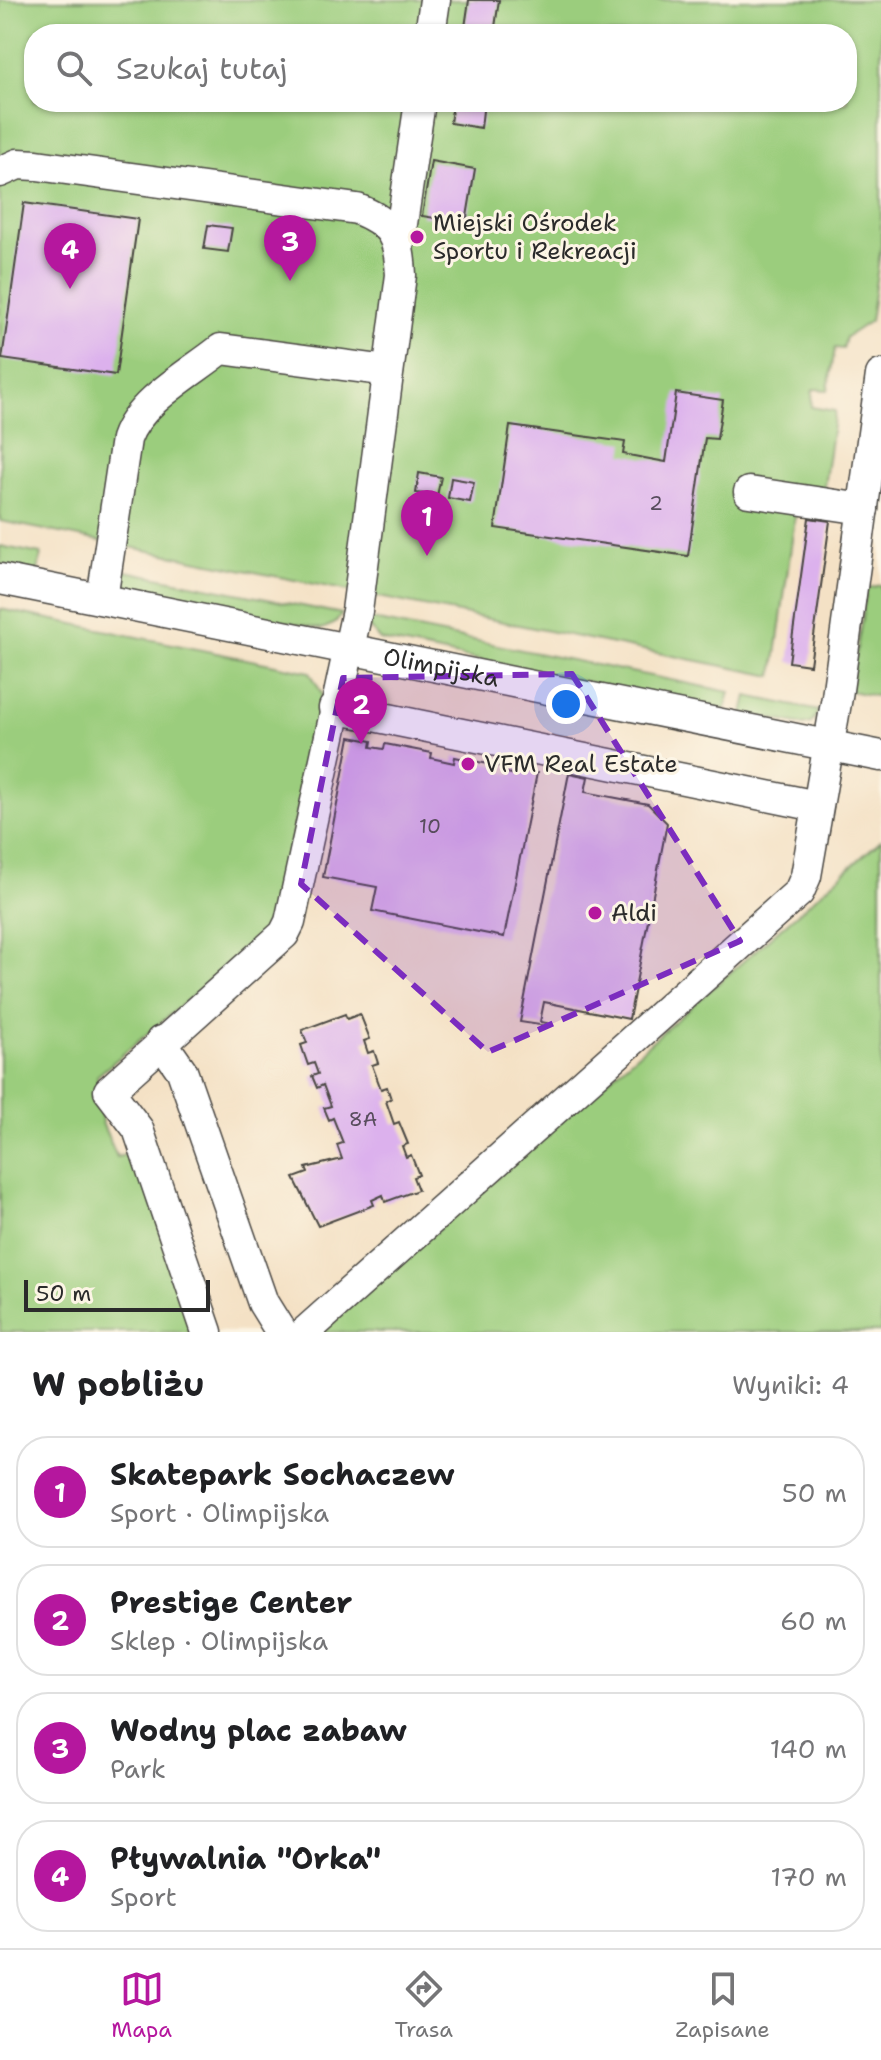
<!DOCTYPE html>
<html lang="pl">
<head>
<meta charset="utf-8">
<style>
	:root { --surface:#fff; --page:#f2f2f2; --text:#202124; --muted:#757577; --line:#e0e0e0; --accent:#b5179e }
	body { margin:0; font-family:"Shantell Sans",sans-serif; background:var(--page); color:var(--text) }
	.scale { position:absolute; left:24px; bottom:20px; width:186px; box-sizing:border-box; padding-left:8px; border:4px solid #2b2b2b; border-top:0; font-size:22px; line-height:28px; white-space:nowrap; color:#2b2b2b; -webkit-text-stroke:6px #fcf5e5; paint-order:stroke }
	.you { position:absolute; left:566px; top:704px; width:28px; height:28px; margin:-20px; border:6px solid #fff; border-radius:50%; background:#1a73e8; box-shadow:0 0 0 12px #1a73e833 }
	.badge { display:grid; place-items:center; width:52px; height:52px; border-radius:50%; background:var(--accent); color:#fff; font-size:26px; font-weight:700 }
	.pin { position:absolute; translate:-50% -66px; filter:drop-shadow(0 2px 4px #0008) }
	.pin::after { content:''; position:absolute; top:42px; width:28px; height:24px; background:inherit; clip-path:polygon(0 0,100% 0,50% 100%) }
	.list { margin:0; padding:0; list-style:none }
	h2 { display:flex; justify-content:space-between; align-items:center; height:104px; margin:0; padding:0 32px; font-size:34px }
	h2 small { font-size:26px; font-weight:400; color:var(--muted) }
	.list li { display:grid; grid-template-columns:52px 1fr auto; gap:24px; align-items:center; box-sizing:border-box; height:112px; margin:0 16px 16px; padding:0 16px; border:2px solid var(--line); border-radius:32px }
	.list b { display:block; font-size:30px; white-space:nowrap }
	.list p { margin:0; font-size:26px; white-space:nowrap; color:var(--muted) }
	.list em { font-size:26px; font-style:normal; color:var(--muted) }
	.icon { flex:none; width:44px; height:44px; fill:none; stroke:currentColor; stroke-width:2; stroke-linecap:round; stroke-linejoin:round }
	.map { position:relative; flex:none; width:881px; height:1332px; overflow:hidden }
	.search { position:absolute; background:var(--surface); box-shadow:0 2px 6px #0004; left:24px; right:24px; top:24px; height:88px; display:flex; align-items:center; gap:20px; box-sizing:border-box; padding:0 28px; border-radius:32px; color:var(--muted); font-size:30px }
	.sheet { height:616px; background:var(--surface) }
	nav { display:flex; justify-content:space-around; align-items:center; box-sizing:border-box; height:112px; border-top:2px solid var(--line); background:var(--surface); font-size:22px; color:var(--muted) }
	nav a { display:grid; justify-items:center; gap:4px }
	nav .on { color:var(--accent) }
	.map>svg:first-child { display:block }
	.green { fill:#9bcd7d; stroke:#637c54; stroke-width:2; fill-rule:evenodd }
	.building { fill:#dcb1ed }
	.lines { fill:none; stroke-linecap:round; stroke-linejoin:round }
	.minor-casing { stroke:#494642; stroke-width:33 }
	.minor { stroke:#fff; stroke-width:30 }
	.marked { fill:#7b2cbf; fill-opacity:0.2; stroke:#7b2cbf; stroke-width:6; stroke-dasharray:16 10; stroke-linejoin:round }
	.poi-dot { fill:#b5179e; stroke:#fcf5e5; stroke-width:3 }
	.labels { text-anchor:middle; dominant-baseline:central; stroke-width:6; stroke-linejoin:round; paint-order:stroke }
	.number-label { font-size:20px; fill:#574c5c }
	.poi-label { font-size:24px; fill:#2b2b2b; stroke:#fcf5e5; text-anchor:start }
	.street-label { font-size:24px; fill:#2b2b2b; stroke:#fcf5e5 }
</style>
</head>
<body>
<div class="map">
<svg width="881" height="1332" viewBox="0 0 881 1332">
	<rect width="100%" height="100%" fill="#fcf5e5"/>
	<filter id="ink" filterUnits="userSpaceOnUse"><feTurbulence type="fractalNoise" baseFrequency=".0125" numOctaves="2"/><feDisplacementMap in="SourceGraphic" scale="16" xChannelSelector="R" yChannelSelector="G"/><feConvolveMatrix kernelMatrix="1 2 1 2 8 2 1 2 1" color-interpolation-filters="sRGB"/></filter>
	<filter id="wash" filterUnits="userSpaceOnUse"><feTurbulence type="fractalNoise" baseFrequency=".006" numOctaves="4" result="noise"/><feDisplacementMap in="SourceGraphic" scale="32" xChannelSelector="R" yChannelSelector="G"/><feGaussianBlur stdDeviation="1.8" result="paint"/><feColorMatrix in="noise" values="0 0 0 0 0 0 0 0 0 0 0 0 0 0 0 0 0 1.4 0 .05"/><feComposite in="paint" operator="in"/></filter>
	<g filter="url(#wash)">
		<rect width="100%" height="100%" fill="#f4e1c5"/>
		<!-- green -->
		<g class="green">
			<path d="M0,0H881V246L870,321L846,337L843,349L835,348L828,390L813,389L811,407L835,411L823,493L799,489L773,676L0,521ZM34,34H847V102H34Z"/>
			<path d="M0,546L41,554L38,572L0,564Z"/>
			<path d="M121,570L342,614L334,624L322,629L136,591L124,583Z"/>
			<path d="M881,585V697L850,691L867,588Z"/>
			<path d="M0,609L310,672L322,694L277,907L259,940L97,1076L102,1123L117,1157L134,1152L199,1332H0Z"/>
			<path d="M368,619L730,692L725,710L380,640L369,627Z"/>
			<path d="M747,696L819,711L811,723L803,725L743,713Z"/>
			<path d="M881,840V1332H321Z"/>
		</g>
		<g id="blocks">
			<!-- building -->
			<g class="building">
				<path d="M469,0H499L494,34H464Z"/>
				<path d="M453,102H484L481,128L450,123Z"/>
				<path d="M431,161L475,169L466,223L422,216Z"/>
				<path d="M24,203L138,219L116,375L2,359Z"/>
				<path d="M208,225L232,228L228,252L204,249Z"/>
				<path d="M676,393L723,400L717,439L705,438L688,556L495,528L510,426L625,442L623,454L666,462Z"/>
				<path d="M419,473L441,477L437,496L416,493Z"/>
				<path d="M451,478L474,482L470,502L448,498Z"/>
				<path d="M809,518L830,521L810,665L789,662Z"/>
				<path d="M350,737L372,741L371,747L384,749L385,744L432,753L431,758L454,763L455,757L502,767L501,772L512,774L513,768L537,773L504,937L372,911L377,887L323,877Z"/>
				<path d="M569,773L588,777L585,792L648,804L667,823L629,1019L544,1002L540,1022L547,1023L546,1026L520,1022Z"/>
				<path d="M345,1014L347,1019L360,1014L370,1039L364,1041L368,1053L374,1051L378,1063L372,1065L381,1089L387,1087L391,1099L386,1101L394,1124L399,1122L408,1144L402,1146L406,1157L411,1155L419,1175L413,1177L418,1190L385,1202L383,1195L372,1200L374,1205L318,1226L294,1178L308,1173L306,1168L342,1159L337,1145L343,1143L333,1118L329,1120L324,1108L331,1106L323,1085L317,1088L312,1076L318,1074L314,1063L308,1065L301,1045L307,1043L302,1030Z"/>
			</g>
		</g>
	</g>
	<g filter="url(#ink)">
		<use href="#blocks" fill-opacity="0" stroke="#494642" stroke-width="2"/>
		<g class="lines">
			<!-- minor casing -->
			<g class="minor-casing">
				<g id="minor">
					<path d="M430,34L435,0"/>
					<path d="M0,172L18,164L37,165L357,209C393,223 399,237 401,275L357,611L290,922L284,934L109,1091L138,1129L207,1332"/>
					<path d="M399,244L420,102"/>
					<path d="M749,492L863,509"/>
					<path id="s1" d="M0,579L881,756"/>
					<path d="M102,599L126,439C139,401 190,374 221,349L388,371"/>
					<path d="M334,708L817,806"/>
					<path d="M161,1041L182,1071L263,1303L281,1332"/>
					<path d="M305,1332L799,892L806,876L837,697L881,375"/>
				</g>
			</g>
			<!-- minor -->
			<use href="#minor" class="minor"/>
		</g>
	</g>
	<!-- marked area -->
	<path class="marked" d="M572,674L740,941L488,1052L301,884L343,678Z"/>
	<!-- markers -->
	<g class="poi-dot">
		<circle cx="417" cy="237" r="8"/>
		<circle cx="468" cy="764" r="8"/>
		<circle cx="595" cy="913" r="8"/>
	</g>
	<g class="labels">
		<!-- number labels -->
		<g class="number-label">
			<text x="656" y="503">2</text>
			<text x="430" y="826">10</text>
			<text x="363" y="1119">8A</text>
		</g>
		<!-- poi labels -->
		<g class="poi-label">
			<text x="433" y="223">Miejski Ośrodek<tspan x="433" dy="28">Sportu i Rekreacji</tspan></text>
			<text x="484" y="764">VFM Real Estate</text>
			<text x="611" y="913">Aldi</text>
		</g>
		<!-- street labels -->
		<g class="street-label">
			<text stroke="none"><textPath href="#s1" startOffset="450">Olimpijska</textPath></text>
		</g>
	</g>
</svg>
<div class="scale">50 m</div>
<div class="you"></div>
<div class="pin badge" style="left:427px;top:556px">1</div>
<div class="pin badge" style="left:361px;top:744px">2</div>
<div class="pin badge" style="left:290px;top:281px">3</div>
<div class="pin badge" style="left:70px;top:289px">4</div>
<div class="search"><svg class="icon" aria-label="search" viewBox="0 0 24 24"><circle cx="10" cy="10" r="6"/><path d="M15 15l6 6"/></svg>Szukaj tutaj</div>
</div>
<section class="sheet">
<h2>W pobliżu<small>Wyniki: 4</small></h2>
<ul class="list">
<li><span class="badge">1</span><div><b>Skatepark Sochaczew</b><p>Sport · Olimpijska</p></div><em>50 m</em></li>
<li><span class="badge">2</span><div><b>Prestige Center</b><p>Sklep · Olimpijska</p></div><em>60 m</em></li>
<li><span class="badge">3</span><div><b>Wodny plac zabaw</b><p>Park</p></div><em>140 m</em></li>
<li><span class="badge">4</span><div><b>Pływalnia &quot;Orka&quot;</b><p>Sport</p></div><em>170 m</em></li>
</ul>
</section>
<nav>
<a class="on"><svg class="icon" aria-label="map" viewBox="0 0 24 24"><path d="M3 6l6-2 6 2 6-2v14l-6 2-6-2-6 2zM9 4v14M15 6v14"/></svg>Mapa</a>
<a><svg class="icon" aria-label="directions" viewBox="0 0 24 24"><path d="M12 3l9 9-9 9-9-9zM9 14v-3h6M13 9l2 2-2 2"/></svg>Trasa</a>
<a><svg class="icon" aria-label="saved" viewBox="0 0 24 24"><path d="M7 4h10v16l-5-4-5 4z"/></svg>Zapisane</a>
</nav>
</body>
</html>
